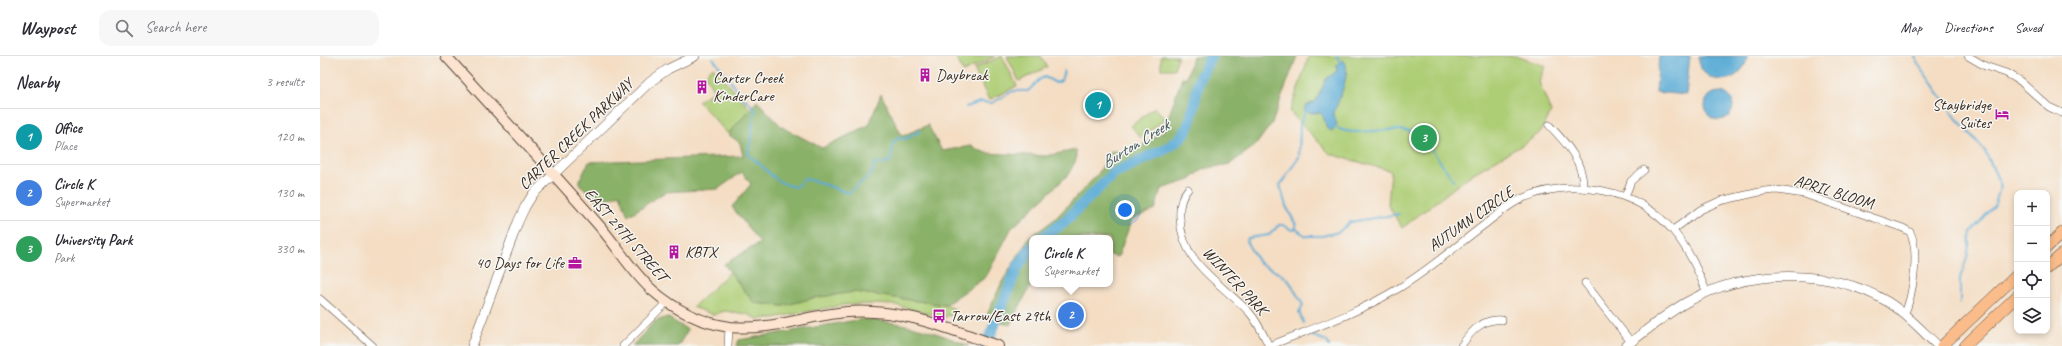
<!DOCTYPE html>
<html lang="en">
<head>
<meta charset="utf-8">
<style>
	:root { --surface:#fff; --page:#f7f7f7; --text:#2b2b33; --muted:#7c7c81; --line:#e1e1e2; --accent:#d93025 }
	body { margin:0; font-family:Caveat,sans-serif; background:var(--page); color:var(--text) }
	.controls { position:absolute; right:12px; bottom:12px; display:grid; overflow:hidden; border-radius:8px; box-shadow:0 2px 6px #0003 }
	.controls button { width:36px; height:36px; display:grid; place-items:center; padding:0; border:0; border-bottom:1px solid var(--line); background:var(--surface); color:var(--text); font:20px sans-serif }
	.you { position:absolute; left:805px; top:154px; width:14px; height:14px; margin:-10px; border:3px solid #fff; border-radius:50%; background:#1a73e8; box-shadow:0 0 0 6px #1a73e833 }
	.badge { display:grid; place-items:center; width:26px; height:26px; border-radius:50%; background:var(--accent); color:#fff; font-size:13px; font-weight:700 }
	.pin { position:absolute; translate:-50% -50%; border:2px solid #fff; box-shadow:0 1px 4px #0006 }
	.popup { position:absolute; left:709px; top:179px; width:84px; height:52px; box-sizing:border-box; display:grid; place-content:center; border-radius:8px; background:var(--surface); filter:drop-shadow(0 1px 3px #0005); font-size:13px; white-space:nowrap; color:var(--muted) }
	.popup b { font-size:15px; color:var(--text) }
	.popup::after { content:''; position:absolute; left:50%; top:100%; margin-left:-8px; border:8px solid transparent; border-top-color:var(--surface) }
	.list { margin:0; padding:0; list-style:none }
	h2 { display:flex; justify-content:space-between; align-items:center; height:52px; margin:0; padding:0 16px; font-size:17px }
	h2 small { font-size:13px; font-weight:400; color:var(--muted) }
	.list li { display:grid; grid-template-columns:26px 1fr auto; gap:12px; align-items:center; box-sizing:border-box; height:56px; padding:0 16px; border-top:1px solid var(--line) }
	.list b { display:block; font-size:15px; white-space:nowrap }
	.list p { margin:0; font-size:13px; white-space:nowrap; color:var(--muted) }
	.list em { font-size:13px; font-style:normal; color:var(--muted) }
	.icon { flex:none; width:22px; height:22px; fill:none; stroke:currentColor; stroke-width:2; stroke-linecap:round; stroke-linejoin:round }
	.map { position:relative; flex:none; width:1742px; height:290px; overflow:hidden }
	header { display:flex; align-items:center; gap:24px; box-sizing:border-box; height:56px; padding:0 20px; background:var(--surface); border-bottom:1px solid var(--line) }
	header strong { font-size:19px }
	nav { display:flex; gap:22px; margin-inline-start:auto; font-size:14px }
	.search { width:280px; height:36px; background:var(--page); display:flex; align-items:center; gap:10px; box-sizing:border-box; padding:0 14px; border-radius:12px; color:var(--muted); font-size:15px }
	main { display:flex }
	aside { flex:1; background:var(--surface) }
	.map>svg:first-child { display:block }
	.green { fill:#aece76; stroke:#747c4a }
	.forest { fill:#8ab167; stroke:#626e42 }
	.water { fill:#5aabd5; stroke:#4a6a7a }
	.lines { fill:none; stroke-linecap:round; stroke-linejoin:round }
	.stream { stroke:#5aabd5; stroke-width:2 }
	.river { stroke:#5aabd5; stroke-width:11 }
	.minor-casing { stroke:#574537; stroke-width:8 }
	.tertiary-casing { stroke:#574537; stroke-width:10 }
	.secondary-casing { stroke:#574537; stroke-width:12 }
	.primary-casing { stroke:#574537; stroke-width:12 }
	.minor { stroke:#fff; stroke-width:7 }
	.tertiary { stroke:#fff; stroke-width:9 }
	.secondary { stroke:#fde4d0; stroke-width:10 }
	.primary { stroke:#f9bc8a; stroke-width:11 }
	.labels { text-anchor:middle; dominant-baseline:central; stroke-width:3; stroke-linejoin:round; paint-order:stroke }
	.poi-label { font-size:16px; fill:#3b2a1e; stroke:#f6f6f2; text-anchor:start }
	.street-label { font-size:16px; fill:#3b2a1e; stroke:#f6f6f2 }
	.water-label { font-size:17px; font-style:italic; fill:#46575e; stroke:#f6f6f2 }
</style>
</head>
<body>
<header>
<strong>Waypost</strong>
<div class="search"><svg class="icon" aria-label="search" viewBox="0 0 24 24"><circle cx="10" cy="10" r="6"/><path d="M15 15l6 6"/></svg>Search here</div>
<nav><a>Map</a><a>Directions</a><a>Saved</a></nav>
</header>
<main>
<aside>
<h2>Nearby<small>3 results</small></h2>
<ul class="list">
<li><span class="badge" style="background:#0f9aa8">1</span><div><b>Office</b><p>Place</p></div><em>120 m</em></li>
<li><span class="badge" style="background:#3f7fe0">2</span><div><b>Circle K</b><p>Supermarket</p></div><em>130 m</em></li>
<li><span class="badge" style="background:#2e9e5b">3</span><div><b>University Park</b><p>Park</p></div><em>330 m</em></li>
</ul>
</aside>
<div class="map">
<svg width="1742" height="290" viewBox="0 0 1742 290">
	<rect width="100%" height="100%" fill="#f6f6f2"/>
	<filter id="ink" filterUnits="userSpaceOnUse"><feTurbulence type="fractalNoise" baseFrequency=".025" numOctaves="2"/><feDisplacementMap in="SourceGraphic" scale="8" xChannelSelector="R" yChannelSelector="G"/><feConvolveMatrix kernelMatrix="1 2 1 2 8 2 1 2 1" color-interpolation-filters="sRGB"/></filter>
	<filter id="wash" filterUnits="userSpaceOnUse"><feTurbulence type="fractalNoise" baseFrequency=".012" numOctaves="4" result="noise"/><feDisplacementMap in="SourceGraphic" scale="16" xChannelSelector="R" yChannelSelector="G"/><feGaussianBlur stdDeviation="0.9" result="paint"/><feColorMatrix in="noise" values="0 0 0 0 0 0 0 0 0 0 0 0 0 0 0 0 0 1.4 0 .05"/><feComposite in="paint" operator="in"/></filter>
	<g filter="url(#wash)">
		<rect width="100%" height="100%" fill="#f4ddc3"/>
		<!-- green -->
		<g class="green">
			<path d="M636,0H674V1L643,16Z"/>
			<path d="M682,0L697,30L669,44L654,13Z"/>
			<path d="M687,0H721L727,11L699,25Z"/>
			<path d="M841,0H858L854,13H841Z"/>
			<path d="M989,0H1196L1225,10L1219,26L1231,56L1221,76L1204,88L1152,118L1082,172L1068,149L1071,115L1010,98L970,56Z"/>
			<path d="M393,11L430,53L408,78L378,45L394,35L385,19Z"/>
			<path d="M835,51L845,63L821,82L811,70Z"/>
			<path d="M410,216L434,247L463,250L493,242L534,236L625,249L635,253L631,260L627,259L625,262L575,249L552,248L523,249L453,262L437,263L427,258L404,255L394,259L373,251Z"/>
		</g>
		<!-- forest -->
		<g class="forest">
			<path d="M873,0H977L952,67L935,90L910,108L883,113L870,124L841,133L835,154L812,163L798,201L790,199V182H712V227L690,269L666,261L682,226L709,182L735,163L778,118L791,95L812,96L843,76L862,22H866Z"/>
			<path d="M561,38L582,80L608,69L622,95L651,90L666,97L725,100L756,94V104L748,119L691,173L666,221L625,249L534,236L493,242L463,250L434,247L404,208L440,187L412,151L431,128L422,116L398,133L345,136L308,160L300,138L280,146L258,127L269,106L423,100L420,87L408,78L437,45L462,71L502,92L549,69Z"/>
			<path d="M347,261L368,274L358,290H312L334,266Z"/>
			<path d="M543,263C585,267 610,273 649,290H416L419,284Z"/>
		</g>
		<!-- water -->
		<g class="water">
			<path d="M1339,0H1370L1366,39L1336,36Z"/>
			<path d="M1379,0H1428V1C1418,36 1376,27 1379,0Z"/>
			<path d="M1023,4C1034,12 1017,48 1013,59L1017,68L1013,75L1007,73L1003,60L1000,57H990L985,55V50L996,45L1006,23L1017,15L1016,9Z"/>
			<circle cx="1399" cy="50" r="14"/>
		</g>
		<g class="lines">
			<!-- stream -->
			<g class="stream">
				<path d="M1017,0L1021,8"/>
				<path d="M1595,0L1598,8L1637,63L1665,95L1681,130L1674,150L1651,176L1647,202L1640,222V247"/>
				<path d="M393,2L420,38L435,53L428,99C447,111 453,128 476,131L484,123L495,125L528,137L552,118L554,109L556,107L563,108L571,104L573,87L578,82L585,83L600,75"/>
				<path d="M646,51L660,46L672,47L693,35H708L720,23L725,21L736,27L741,25L744,15"/>
				<path d="M1013,69C1030,86 1078,64 1102,80L1134,125"/>
				<path d="M976,173V169L966,150L960,129L979,101L980,68L986,54"/>
				<path d="M984,267L979,257L983,249L969,225L959,217L939,207L926,185L928,182L949,179L959,169H963L972,174L976,173L986,180H1002L1019,176L1030,166L1079,158"/>
				<path d="M990,279L1007,285L1009,290"/>
			</g>
			<!-- river -->
			<g class="river">
				<path d="M722,182L743,167L794,117L847,92L858,84L866,75L871,62L880,21L891,0"/>
				<path d="M666,290L697,212L712,191"/>
			</g>
		</g>
	</g>
	<g filter="url(#ink)">
		<g class="lines">
			<!-- minor casing -->
			<g class="minor-casing">
				<g id="minor">
					<path d="M1648,0L1665,10L1686,17L1700,25L1729,51L1742,57"/>
					<path d="M1229,69C1246,87 1264,106 1263,132"/>
					<path d="M868,133C861,141 859,151 860,162C861,207 901,227 929,256C938,266 943,278 949,290"/>
					<path d="M1305,141L1311,125L1324,114"/>
					<path d="M1353,174L1380,154L1400,145L1444,135L1457,134L1484,138L1583,172L1590,176C1600,195 1593,240 1584,259"/>
					<path d="M1265,227L1311,286"/>
					<path d="M0,243L53,290"/>
					<path d="M303,290L347,246"/>
					<path d="M408,290L409,271"/>
					<path d="M949,290C993,272 1039,257 1079,232C1109,214 1136,190 1164,169C1176,160 1188,149 1201,143C1251,121 1318,132 1354,176C1369,194 1378,215 1387,237"/>
					<path d="M1141,290C1151,275 1163,262 1182,264"/>
				</g>
			</g>
			<!-- tertiary casing -->
			<g class="tertiary-casing">
				<g id="tertiary">
					<path d="M152,290L198,166L205,151L213,138L330,26L348,13L375,0"/>
					<path d="M1306,290C1326,275 1345,258 1367,246C1426,213 1509,211 1568,246C1586,257 1602,275 1618,290"/>
				</g>
			</g>
			<!-- secondary casing -->
			<g class="secondary-casing">
				<path id="secondary" d="M126,0C176,55 227,110 276,166C296,188 310,214 332,234C354,253 381,267 410,271C451,275 488,259 527,256C583,252 627,272 678,290"/>
			</g>
			<!-- primary casing -->
			<g class="primary-casing">
				<g id="primary">
					<path d="M1727,191L1742,177"/>
					<path d="M1727,212L1742,198"/>
					<path d="M1622,290L1697,219"/>
					<path d="M1645,290L1697,240"/>
				</g>
			</g>
			<!-- minor -->
			<use href="#minor" class="minor"/>
			<!-- tertiary -->
			<use href="#tertiary" class="tertiary"/>
			<!-- secondary -->
			<use href="#secondary" class="secondary"/>
			<!-- primary -->
			<use href="#primary" class="primary"/>
		</g>
	</g>
	<!-- icons -->
	<defs>
		<g id="building-bare" transform="scale(1.08)"><path d="M-4-6H4V6H1V3H-1V6H-4ZM-2.5-4.3h1.7v1.8h-1.7ZM.8-4.3h1.7v1.8H.8ZM-2.5-1h1.7V.8h-1.7ZM.8-1h1.7V.8H.8Z" fill="#b5179e" stroke="#f6f6f2" stroke-width="2.5" paint-order="stroke"/></g>
		<g id="hotel-bare" transform="scale(1.08)"><path d="M-6-4.5h1.5V1H6V5H4.5V3h-9V5H-6ZM-4 0a1.8 1.8 0 1 1 3.6 0ZM.5 0V-2.5h3Q6-2.5 6 0Z" fill="#b5179e" stroke="#f6f6f2" stroke-width="2.5" paint-order="stroke"/></g>
		<g id="office-bare" transform="scale(1.08)"><path d="M-6-3h4V-5.5h4V-3h4V5H-6ZM-1-4.5V-3h2v-1.5ZM-6 0V1H6V0Z" fill="#b5179e" stroke="#f6f6f2" stroke-width="2.5" paint-order="stroke"/></g>
		<g id="bus-bare" transform="scale(1.08)"><path d="M-5-6H5V4H4V6H2V4H-2V6H-4V4H-5ZM-3.5-4V0h7V-4ZM-3.5 1.2v1.5H-2V1.2ZM2 1.2v1.5H3.5V1.2Z" fill="#b5179e" stroke="#f6f6f2" stroke-width="2.5" paint-order="stroke"/></g>
	</defs>
	<g fill-rule="evenodd">
		<use href="#building-bare" x="605" y="19"/>
		<use href="#building-bare" x="382" y="31"/>
		<use href="#hotel-bare" x="1682" y="58"/>
		<use href="#building-bare" x="354" y="196"/>
		<use href="#office-bare" x="255" y="207"/>
		<use href="#bus-bare" x="619" y="260"/>
	</g>
	<g class="labels">
		<!-- poi labels -->
		<g class="poi-label">
			<text x="616" y="19">Daybreak</text>
			<text x="393" y="22">Carter Creek<tspan x="393" dy="18">KinderCare</tspan></text>
			<text x="1671" y="49" text-anchor="end">Staybridge<tspan x="1671" dy="18">Suites</tspan></text>
			<text x="365" y="196">KBTX</text>
			<text x="244" y="207" text-anchor="end">40 Days for Life</text>
			<text x="630" y="260">Tarrow/East 29th</text>
		</g>
		<!-- street labels -->
		<g class="street-label">
			<text transform="translate(256 78) rotate(-44)">CARTER CREEK PARKWAY</text>
			<text transform="translate(1514 136) rotate(17)">APRIL BLOOM</text>
			<text transform="translate(1151 163) rotate(-35)">AUTUMN CIRCLE</text>
			<text transform="translate(306 179) rotate(49)">EAST 29TH STREET</text>
			<text transform="translate(915 225) rotate(47)">WINTER PARK</text>
		</g>
		<!-- water labels -->
		<g class="water-label">
			<text transform="translate(815 88) rotate(-32)">Burton Creek</text>
		</g>
	</g>
</svg>
<div class="controls">
<button>+</button>
<button>−</button>
<button><svg class="icon" aria-label="locate" viewBox="0 0 24 24"><circle cx="12" cy="12" r="6"/><path d="M12 2v4M12 18v4M2 12h4M18 12h4"/></svg></button>
<button><svg class="icon" aria-label="layers" viewBox="0 0 24 24"><path d="M12 4l9 5-9 5-9-5zM3 14l9 5 9-5"/></svg></button>
</div>
<div class="you"></div>
<div class="pin badge" style="left:778px;top:49px;background:#0f9aa8">1</div>
<div class="pin badge" style="left:751px;top:259px;background:#3f7fe0">2</div>
<div class="popup"><b>Circle K</b>Supermarket</div>
<div class="pin badge" style="left:1104px;top:82px;background:#2e9e5b">3</div>
</div>
</main>
</body>
</html>
